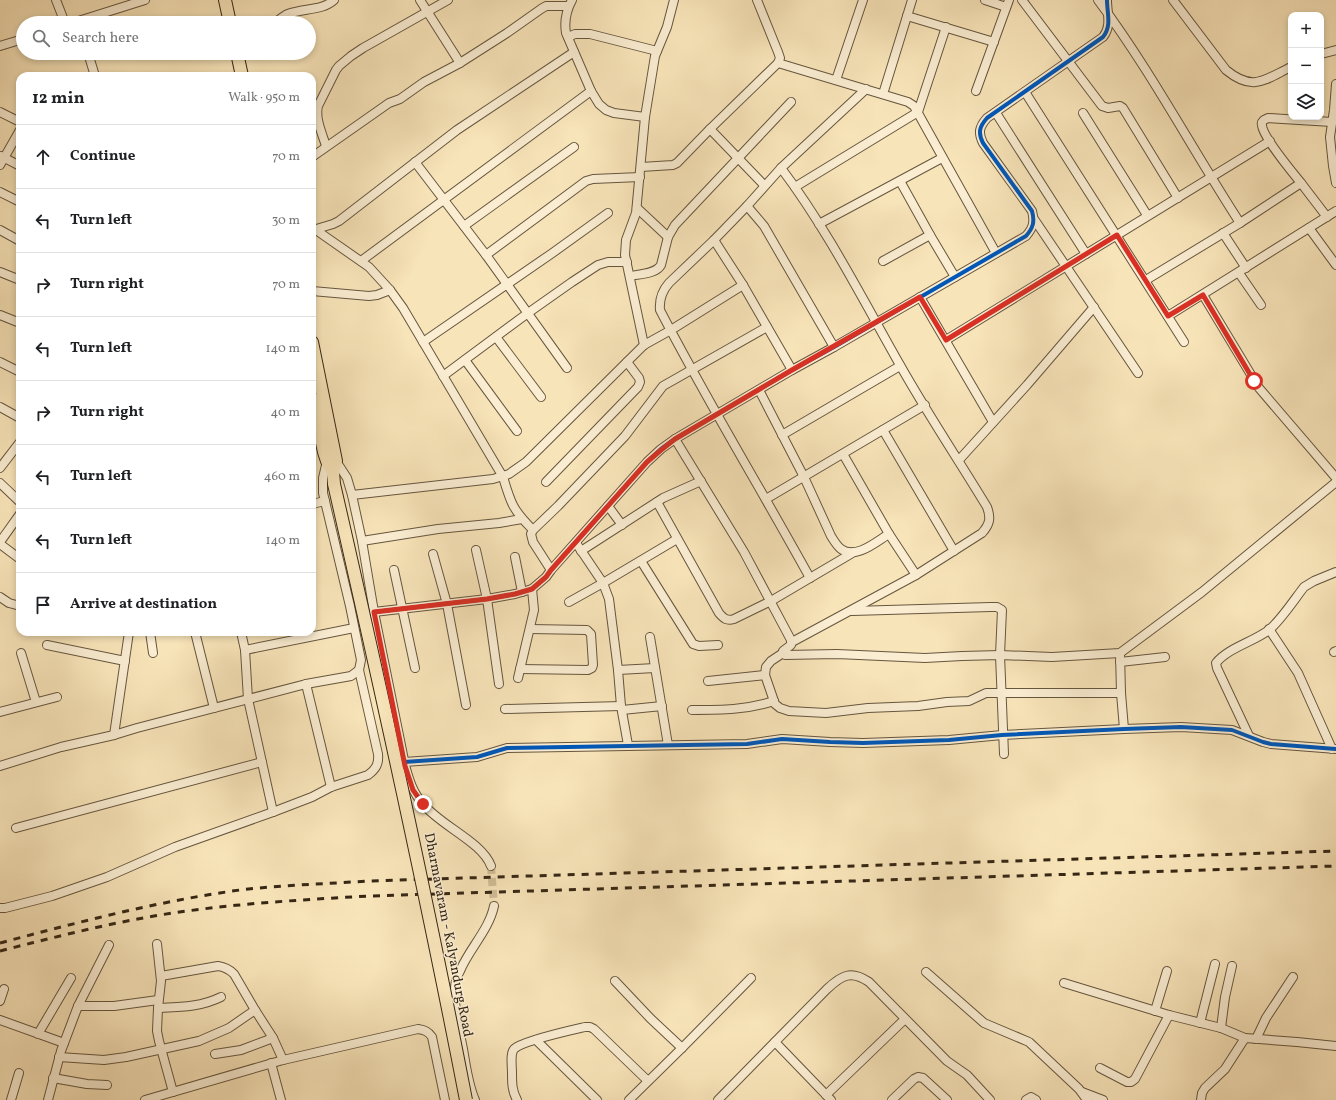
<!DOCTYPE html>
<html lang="en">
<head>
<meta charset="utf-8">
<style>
	:root { --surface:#fff; --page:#f6f6f6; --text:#202124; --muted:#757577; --line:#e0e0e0 }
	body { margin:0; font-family:Vollkorn,serif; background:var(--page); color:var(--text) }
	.controls { position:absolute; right:12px; top:12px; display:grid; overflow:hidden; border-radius:8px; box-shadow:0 2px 6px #0003 }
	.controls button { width:36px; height:36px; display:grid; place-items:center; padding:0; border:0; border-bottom:1px solid var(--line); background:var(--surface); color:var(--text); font:20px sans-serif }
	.stop { position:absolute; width:12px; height:12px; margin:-9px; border:3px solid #d93025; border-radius:50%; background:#fff }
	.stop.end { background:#d93025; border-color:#fff; box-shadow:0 1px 4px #0008 }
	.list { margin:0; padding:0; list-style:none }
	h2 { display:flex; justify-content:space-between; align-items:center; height:52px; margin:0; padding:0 16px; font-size:17px }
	h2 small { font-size:13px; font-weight:400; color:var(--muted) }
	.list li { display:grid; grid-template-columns:26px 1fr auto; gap:12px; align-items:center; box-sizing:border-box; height:64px; padding:0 16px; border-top:1px solid var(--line) }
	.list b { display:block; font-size:15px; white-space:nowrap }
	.list em { font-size:13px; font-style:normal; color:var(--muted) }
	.icon { flex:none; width:22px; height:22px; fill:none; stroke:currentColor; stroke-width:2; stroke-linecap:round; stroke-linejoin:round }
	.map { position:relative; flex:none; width:1336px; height:1100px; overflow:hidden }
	.search { position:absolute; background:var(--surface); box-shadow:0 2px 6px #0003; left:16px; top:16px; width:300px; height:44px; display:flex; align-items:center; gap:10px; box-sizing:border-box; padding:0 14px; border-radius:22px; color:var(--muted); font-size:15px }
	.panel { position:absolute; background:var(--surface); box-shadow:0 2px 6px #0003; left:16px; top:72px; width:300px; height:564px; border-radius:12px }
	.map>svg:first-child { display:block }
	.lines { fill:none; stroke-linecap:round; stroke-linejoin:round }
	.street-tunnel { stroke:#d1be98; stroke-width:8; stroke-dasharray:8 4; stroke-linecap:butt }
	.street-casing { stroke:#66563e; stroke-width:10 }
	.primary-casing { stroke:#362715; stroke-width:14 }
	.street { stroke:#faedd2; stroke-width:8 }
	.primary { stroke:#f8e4b9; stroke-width:12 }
	.rail { stroke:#362715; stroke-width:3; stroke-dasharray:7 7; stroke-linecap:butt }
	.primary-bridge-casing { stroke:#362715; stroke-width:14; stroke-linecap:butt }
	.primary-bridge { stroke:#f8e4b9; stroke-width:12 }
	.cycleway-casing { stroke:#faedd2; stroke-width:6 }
	.cycleway { stroke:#0057b8; stroke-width:4 }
	.route { stroke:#d93025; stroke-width:5 }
	.labels { text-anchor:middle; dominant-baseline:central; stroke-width:3; stroke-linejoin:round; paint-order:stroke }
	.street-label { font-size:14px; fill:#362715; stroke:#faedd2 }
</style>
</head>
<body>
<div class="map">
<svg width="1336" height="1100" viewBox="0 0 1336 1100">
	<rect width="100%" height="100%" fill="#f8e4b9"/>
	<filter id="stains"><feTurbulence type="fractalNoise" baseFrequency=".005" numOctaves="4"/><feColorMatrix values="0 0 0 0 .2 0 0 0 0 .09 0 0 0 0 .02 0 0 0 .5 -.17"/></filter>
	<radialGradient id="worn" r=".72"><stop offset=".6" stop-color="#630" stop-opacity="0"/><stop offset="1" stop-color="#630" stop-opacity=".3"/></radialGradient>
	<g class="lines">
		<!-- street-tunnel -->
		<path class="street-tunnel" d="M491,866L494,906"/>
		<!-- street casing -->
		<g class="street-casing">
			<g id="street">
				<path d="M56,0L65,23"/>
				<path d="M420,0L460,63"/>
				<path d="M572,0C566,11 564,21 566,33L591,91L599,104L606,110L614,113L645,117"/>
				<path d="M985,0L1006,7"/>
				<path d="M1022,0L1102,106L1108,108L1120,106L1123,108L1178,198"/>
				<path d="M1098,0C1151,71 1192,149 1240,223"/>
				<path d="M1173,0L1226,70C1253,92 1264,80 1291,67"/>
				<path d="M907,16L994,42"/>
				<path d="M72,23L145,0"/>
				<path d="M275,23C279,20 283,16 288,14C303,8 322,11 334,0"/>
				<path d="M568,37L575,34H590L657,51"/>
				<path d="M0,46L23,39"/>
				<path d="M88,53L95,76"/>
				<path d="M1321,54L1336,50"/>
				<path d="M778,63L908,102L914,106L996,253"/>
				<path d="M836,80L863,0"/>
				<path d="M1336,84L1334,110L1330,137L1333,166L1336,183"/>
				<path d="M976,91L1009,0"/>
				<path d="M1025,92L1184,342"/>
				<path d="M883,94L912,0"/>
				<path d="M0,112L20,122"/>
				<path d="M996,113L1086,254"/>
				<path d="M1083,113L1147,215"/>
				<path d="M710,129L764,185"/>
				<path d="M326,146C322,133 315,119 318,106L336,70L339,66L351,56L363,48L448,0"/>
				<path d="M1,156L20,166"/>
				<path d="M312,157L389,103L400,99L424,82L460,63L507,33L541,9L546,6H568"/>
				<path d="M415,162L486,255L567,368"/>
				<path d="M0,165L20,130"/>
				<path d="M641,167L673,165L677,163L710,129L778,63L780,58L778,52L757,0"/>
				<path d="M781,168C827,229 862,298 900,365C927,413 958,459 987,507C991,518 990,524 982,533L916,575L792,642"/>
				<path d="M900,181L930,235L955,277"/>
				<path d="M1301,183C1293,173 1262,136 1262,125C1261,122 1262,122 1264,120L1268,118L1332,122"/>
				<path d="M795,187L918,112L946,27"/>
				<path d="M0,192L20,202"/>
				<path d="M747,206L764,226L834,347"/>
				<path d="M637,208L668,237"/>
				<path d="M1034,219L1138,373"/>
				<path d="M819,224L942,158"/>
				<path d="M464,226L574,147"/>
				<path d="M1309,228L1336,265"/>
				<path d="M0,230L20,241"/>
				<path d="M313,230L333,224L339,221L457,130L574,52"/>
				<path d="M316,230L369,267L390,290L403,308L503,477C511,504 513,510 533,530"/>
				<path d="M1223,233L1246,268"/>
				<path d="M714,240L743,285L792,370"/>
				<path d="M486,255L586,181L593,179L640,177"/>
				<path d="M361,261L591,91"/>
				<path d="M883,261L930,235"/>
				<path d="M0,272L20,280"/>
				<path d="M1239,273L1261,305"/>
				<path d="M630,276C640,274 656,274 661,265L668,237L675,225L791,102"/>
				<path d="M1146,280L1240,223L1301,183L1327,217"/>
				<path d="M312,291L369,296L377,295L390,290"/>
				<path d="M1203,295L1259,388L1336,478"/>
				<path d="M920,297L993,422"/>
				<path d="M0,315L20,323"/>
				<path d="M1168,316L1336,211"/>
				<path d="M496,337L541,397"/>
				<path d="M946,340L1270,141"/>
				<path d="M423,342L551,254L608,213"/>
				<path d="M644,345L625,255L626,240L636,213L645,117L655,56L667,27L674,0"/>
				<path d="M465,360L517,431"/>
				<path d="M0,362L20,372"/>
				<path d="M443,376L528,313L572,282L598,265L608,262H627"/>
				<path d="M759,390L804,477L831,536C834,541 837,546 841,549C856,560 877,541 889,534"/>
				<path d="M0,407L20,418"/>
				<path d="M883,430L954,551"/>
				<path d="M782,435L900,366"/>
				<path d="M675,439L744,552L791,640V645L783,651V653L785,655L837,654L925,658L962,656L1000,655L1052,657L1120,653L1202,592L1336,482"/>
				<path d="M843,454L889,534L916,575"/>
				<path d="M959,460L1027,385L1094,307"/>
				<path d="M336,461L347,478L352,495L362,541L374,612L405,765C409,780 413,793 423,804C441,826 482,842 491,866"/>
				<path d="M0,468L20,442"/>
				<path d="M546,482L638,387L640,382L639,378L627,362"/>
				<path d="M0,483L20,502"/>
				<path d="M352,495L493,479L509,474L526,462L644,345L671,330L743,285"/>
				<path d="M766,499L925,405"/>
				<path d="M657,502L719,613C724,619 727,621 734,619L771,601L854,552"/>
				<path d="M312,504L325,501"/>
				<path d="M608,506L622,525"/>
				<path d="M362,541L438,529L499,523L522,519"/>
				<path d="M0,542L20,514"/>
				<path d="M576,543L603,583L609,599L618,670L621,706L628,745"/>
				<path d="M0,544L20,559"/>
				<path d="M476,550L487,599L499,684"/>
				<path d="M581,551L663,498L701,481"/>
				<path d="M433,554L447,604L466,705"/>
				<path d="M515,557L522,592"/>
				<path d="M641,561L693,644L699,646L718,645"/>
				<path d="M394,570L415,668"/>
				<path d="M551,570L533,542L531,534L533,530L558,506L625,436L663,386L767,327"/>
				<path d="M810,578C761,489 707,401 660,310C659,299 662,291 669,283L714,240L747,206L781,168L866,89"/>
				<path d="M0,597L9,603L20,606"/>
				<path d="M569,602L603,583L677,539"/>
				<path d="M852,611L991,607H997L1002,610L1000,655L1004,754"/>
				<path d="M374,612L487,599L515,594L532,589L546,577L551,570L647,462L661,449L675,439L792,370L834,347L1026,236C1033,228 1035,222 1032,211L983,143C978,133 979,127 987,118L1103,37C1112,26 1107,13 1107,0"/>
				<path d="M1269,629L1298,673L1332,749"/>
				<path d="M150,632L153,653"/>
				<path d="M195,632L214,708"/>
				<path d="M241,632L245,650L248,699L273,812"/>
				<path d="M650,637L668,745"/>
				<path d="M47,645L125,661"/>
				<path d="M245,650L354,628"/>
				<path d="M1334,652L1336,651"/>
				<path d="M21,653L36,702"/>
				<path d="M783,653L771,661L766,667L765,675L775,704L780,708L789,711L826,713L868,708L918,706L947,702L969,701L986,693H1121"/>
				<path d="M1120,653L1121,693L1124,729"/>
				<path d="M1120,662L1165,657"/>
				<path d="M520,669L588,670L592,668L593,665L591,634L587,630L530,629"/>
				<path d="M618,670L655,668"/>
				<path d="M518,678L534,610L532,589"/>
				<path d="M708,681L765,675"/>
				<path d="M306,684L331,787"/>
				<path d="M505,709L621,706"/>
				<path d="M622,710L662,706"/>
				<path d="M692,710C722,710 746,710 774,701"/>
				<path d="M0,712L57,697"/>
				<path d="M114,735L129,632"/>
				<path d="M1249,736L1217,668L1216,663C1228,648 1253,642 1269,630C1281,620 1294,600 1304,587L1314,581L1336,572"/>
				<path d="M404,762L477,757L507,748L747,744L782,739L830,742L863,743L949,740L1002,735L1124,729L1181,727L1232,730L1263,742L1271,744L1336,749"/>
				<path d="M0,766L61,747L114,735L137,728L306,684L351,676L359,670L361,660L350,606L323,493V478L327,461"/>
				<path d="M16,828L262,762"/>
				<path d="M0,908H5L52,896L107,877L175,847L273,812L312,797L331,787L368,775C376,769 379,764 378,754L359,670"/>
				<path d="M157,944L161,981L158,1008L157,1031L159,1041L173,1092"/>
				<path d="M926,972L984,1023L1029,1042L1079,1089L1087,1100"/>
				<path d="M161,976L218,966C225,967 229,969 234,974L255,1010L273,1038L283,1060"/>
				<path d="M615,981L650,1018L682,1048"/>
				<path d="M1064,983L1169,1015L1221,1028L1245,1038"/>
				<path d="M0,1001L4,989"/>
				<path d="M78,1006H114L158,1000"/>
				<path d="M158,1008C180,1007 201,1007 221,997"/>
				<path d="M1155,1011L1167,971"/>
				<path d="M0,1020L64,1043"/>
				<path d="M1200,1023L1215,964"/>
				<path d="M1221,1028L1225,997L1232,966"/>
				<path d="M38,1034L71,978"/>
				<path d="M1256,1039L1266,1018L1293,977"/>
				<path d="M536,1040L597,1100"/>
				<path d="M775,1042L831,1100"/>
				<path d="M215,1054L241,1050L273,1038"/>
				<path d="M59,1057L104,1060L126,1057L199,1041L229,1028L255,1010"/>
				<path d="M271,1063L281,1100"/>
				<path d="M1100,1068L1127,1082H1131L1135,1079L1169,1015"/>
				<path d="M53,1078L87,1084L107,1085"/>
				<path d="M1082,1092L1103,1100"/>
				<path d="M826,1095L905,1019"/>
				<path d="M11,1100L19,1073"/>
				<path d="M48,1100L61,1051L78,1006L109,945"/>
				<path d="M145,1100L283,1060L418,1029C424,1030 428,1031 432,1037L445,1100"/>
				<path d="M475,1100C468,1084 466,1066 463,1049C459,1029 454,1009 455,989C455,983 457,976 460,971C469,949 489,930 494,906"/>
				<path d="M517,1100C512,1091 512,1083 512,1073C512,1066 510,1054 514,1049C522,1041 572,1030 585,1027H590L594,1029L648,1081"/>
				<path d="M629,1100L682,1048L751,978"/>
				<path d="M718,1100L827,989C842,975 851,970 869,982L947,1061L967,1075L990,1100"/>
				<path d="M892,1100L914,1079L918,1077L923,1078L947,1100"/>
				<path d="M1026,1100L1031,1097L1036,1100"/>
				<path d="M1201,1100L1202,1093L1205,1088L1225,1069L1245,1038L1297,1042L1336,1046"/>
			</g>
		</g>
		<!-- primary casing -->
		<g class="primary-casing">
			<g id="primary">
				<path d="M225,0L230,23"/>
				<path d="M237,53L242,76"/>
				<path d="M312,342L336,461L333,472L334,484"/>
				<path d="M312,398L324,452L327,461L333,472"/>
			</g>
		</g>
		<!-- street -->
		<use href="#street" class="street"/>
		<!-- primary -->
		<use href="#primary" class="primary"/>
		<!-- rail -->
		<g class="rail">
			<path d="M0,943C79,922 159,901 240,890C282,885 325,884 368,881L1336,851"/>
			<path d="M0,951C51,938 102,925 154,916C225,904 298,900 369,896L1336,866"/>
		</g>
		<!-- primary-bridge casing -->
		<g class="primary-bridge-casing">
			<path id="primary-bridge" d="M334,484C381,689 426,893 466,1100"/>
		</g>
		<!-- primary-bridge -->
		<use href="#primary-bridge" class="primary-bridge"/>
		<!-- cycleway casing -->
		<g class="cycleway-casing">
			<g id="cycleway">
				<path d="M374,612L487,599L515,594L532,589L546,577L551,570L647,462L661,449L675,439L792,370L834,347L1026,236C1033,228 1035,222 1032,211L983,143C978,133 979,127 987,118L1103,37C1112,26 1107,13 1107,0"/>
				<path d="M404,762L477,757L507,748L747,744L782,739L830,742L863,743L949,740L1002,735L1124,729L1181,727L1232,730L1263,742L1271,744L1336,749"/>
			</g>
		</g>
		<!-- cycleway -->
		<use href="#cycleway" class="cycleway"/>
	</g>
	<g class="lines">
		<!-- route -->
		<path class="route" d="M423,804L413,790L405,766L374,612L487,599L515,594L532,589L546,577L551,570L647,462L661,450L675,439L792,370L920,297L946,340L1117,235L1168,316L1203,295L1254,381"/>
	</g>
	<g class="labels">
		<!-- street labels -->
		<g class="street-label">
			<text transform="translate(448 935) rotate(79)">Dharmavaram - Kalyandurg Road</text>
		</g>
	</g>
	<rect width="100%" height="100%" filter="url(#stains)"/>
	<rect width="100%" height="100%" fill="url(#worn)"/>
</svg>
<div class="controls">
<button>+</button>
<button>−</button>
<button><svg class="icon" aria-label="layers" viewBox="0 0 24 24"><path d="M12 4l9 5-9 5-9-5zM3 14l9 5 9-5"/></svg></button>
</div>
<div class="stop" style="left:1254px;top:381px"></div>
<div class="stop end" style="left:423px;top:804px"></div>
<div class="search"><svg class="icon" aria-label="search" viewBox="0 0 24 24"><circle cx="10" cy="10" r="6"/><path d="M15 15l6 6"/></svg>Search here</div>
<section class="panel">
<h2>12 min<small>Walk · 950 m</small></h2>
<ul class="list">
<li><svg class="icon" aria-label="ahead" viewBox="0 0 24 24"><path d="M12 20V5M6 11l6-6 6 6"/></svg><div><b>Continue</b></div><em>70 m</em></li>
<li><svg class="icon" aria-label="left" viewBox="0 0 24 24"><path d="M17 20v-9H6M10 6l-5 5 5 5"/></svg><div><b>Turn left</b></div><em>30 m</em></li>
<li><svg class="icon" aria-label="right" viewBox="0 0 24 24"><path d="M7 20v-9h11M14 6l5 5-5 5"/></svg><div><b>Turn right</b></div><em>70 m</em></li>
<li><svg class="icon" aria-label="left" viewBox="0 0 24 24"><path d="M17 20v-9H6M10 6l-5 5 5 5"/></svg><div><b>Turn left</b></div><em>140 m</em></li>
<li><svg class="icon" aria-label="right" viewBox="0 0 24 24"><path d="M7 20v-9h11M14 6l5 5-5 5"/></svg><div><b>Turn right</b></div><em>40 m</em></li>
<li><svg class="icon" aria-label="left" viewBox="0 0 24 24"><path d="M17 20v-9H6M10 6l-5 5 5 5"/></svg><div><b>Turn left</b></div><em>460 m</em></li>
<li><svg class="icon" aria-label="left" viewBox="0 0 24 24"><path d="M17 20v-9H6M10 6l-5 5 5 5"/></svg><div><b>Turn left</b></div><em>140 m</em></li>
<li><svg class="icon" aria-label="arrive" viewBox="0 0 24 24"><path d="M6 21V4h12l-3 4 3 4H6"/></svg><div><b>Arrive at destination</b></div></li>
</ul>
</section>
</div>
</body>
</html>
